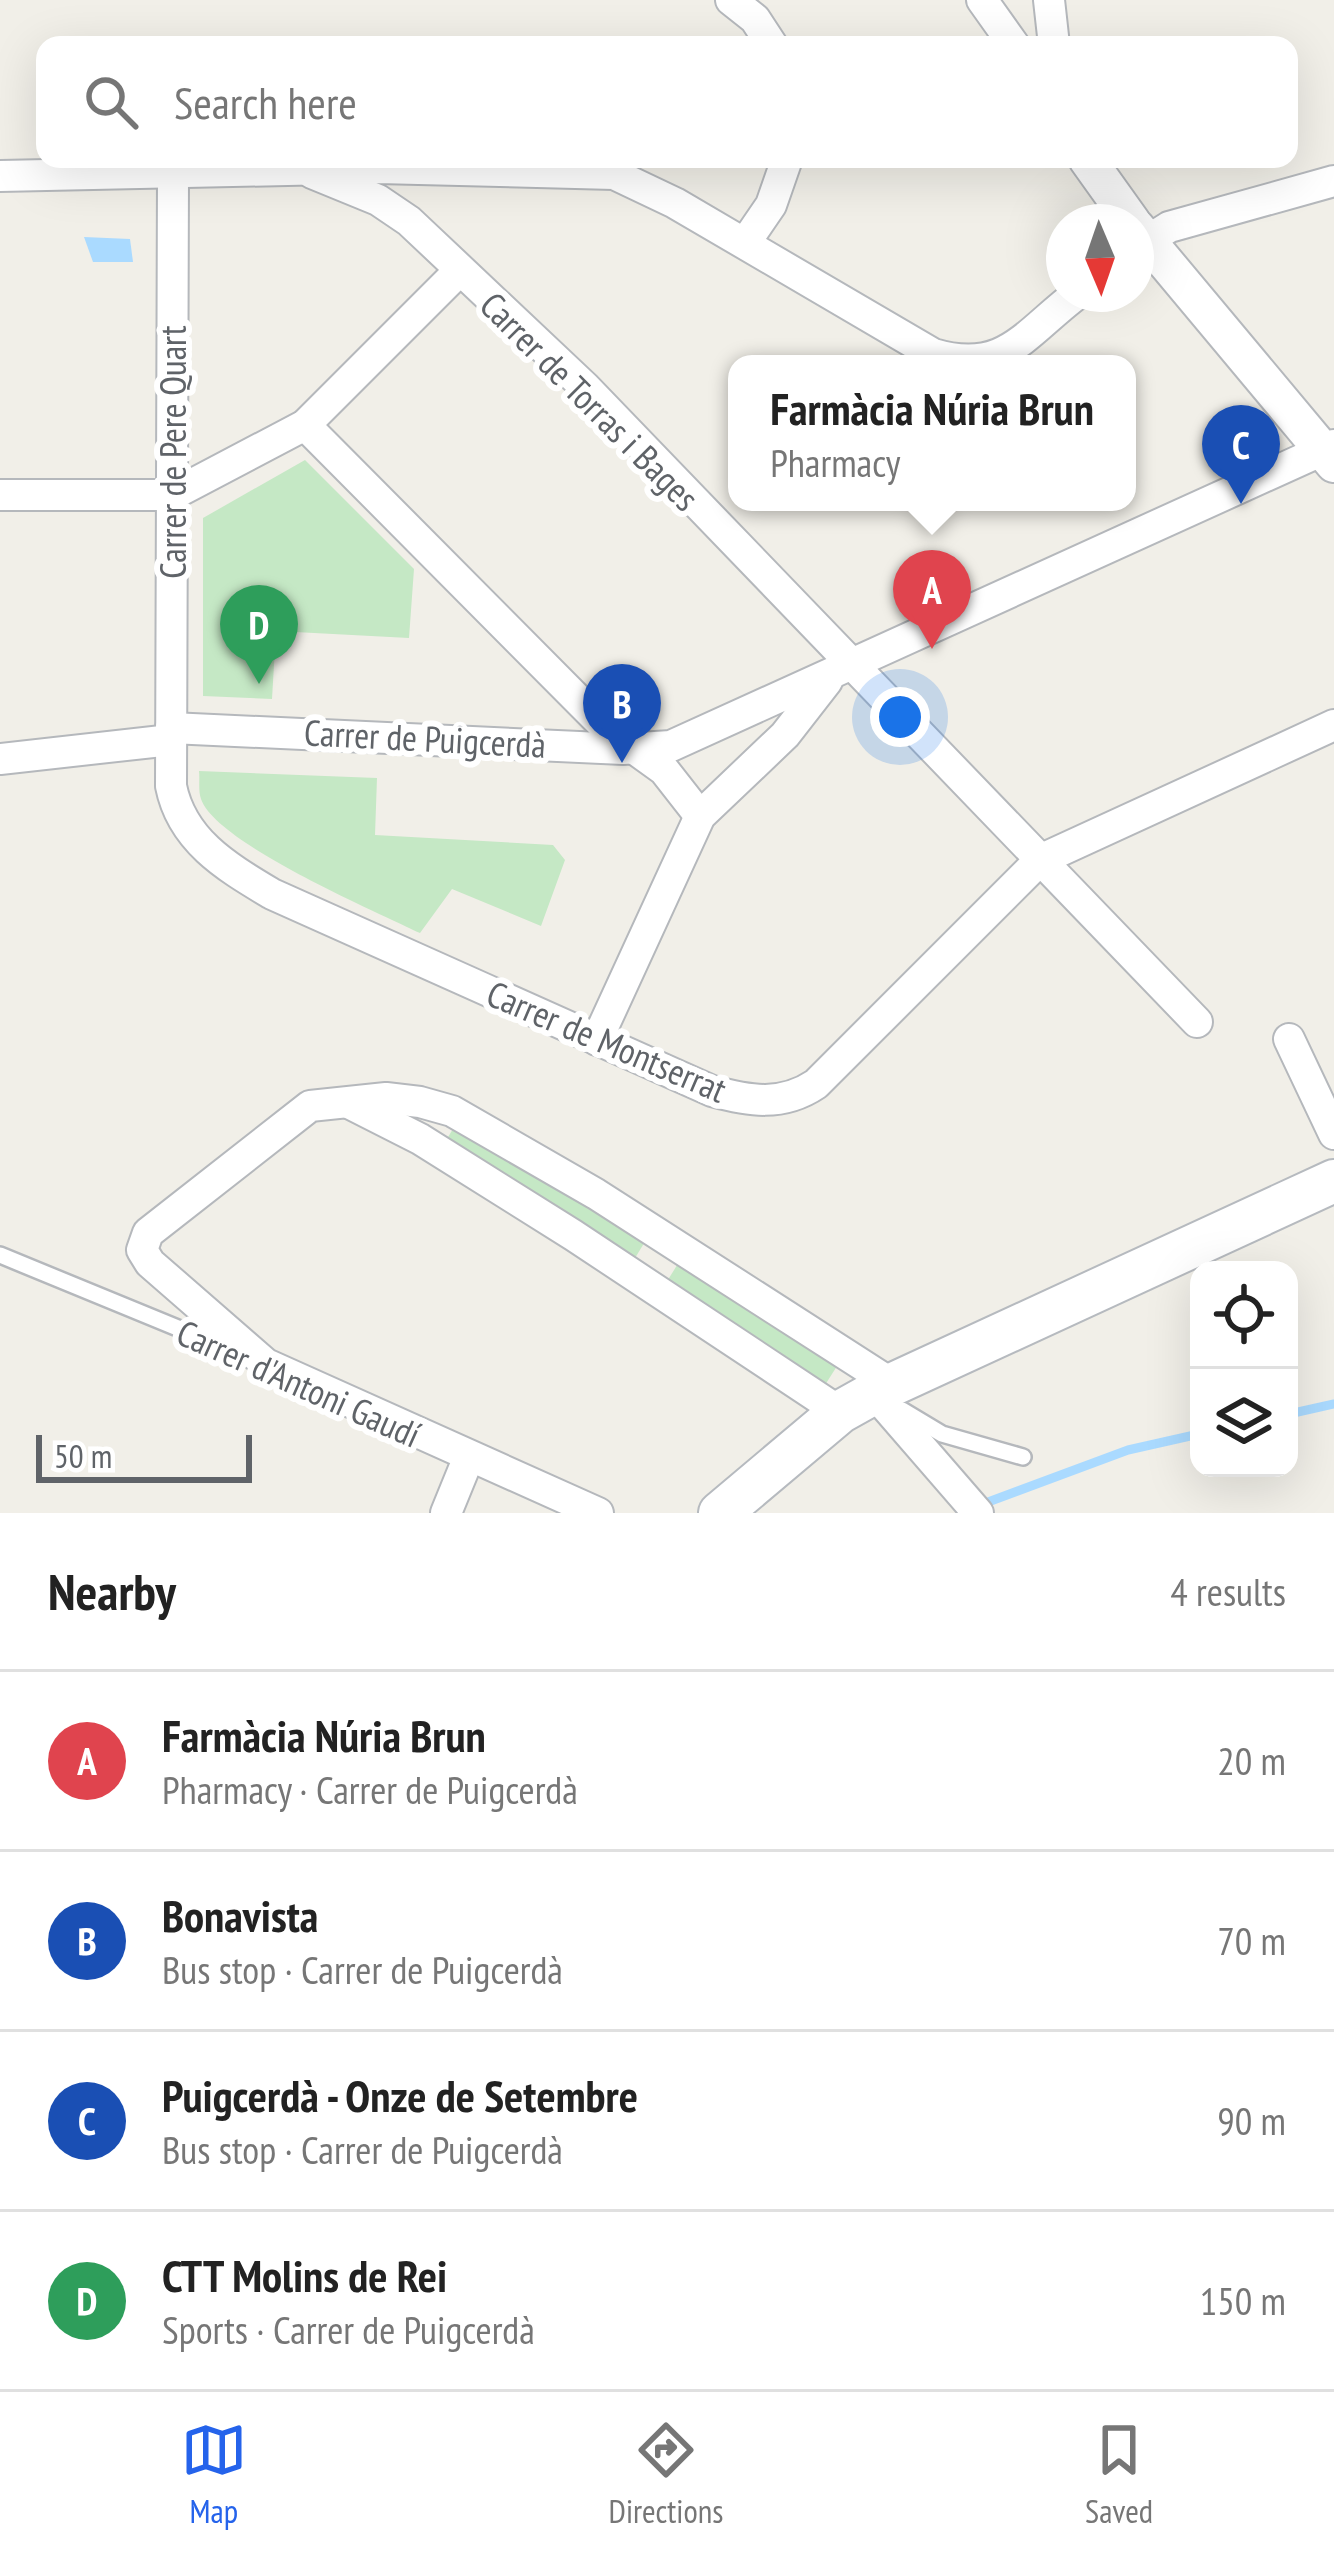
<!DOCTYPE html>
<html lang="en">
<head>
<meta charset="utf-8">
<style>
	:root { --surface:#fff; --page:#f2f2f2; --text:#222; --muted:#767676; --line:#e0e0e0; --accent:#2563eb }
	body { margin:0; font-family:"PT Sans Narrow",sans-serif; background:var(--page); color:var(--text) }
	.controls { position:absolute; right:36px; bottom:36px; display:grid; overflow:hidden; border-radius:24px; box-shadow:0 12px 48px #0002 }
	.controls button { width:108px; height:108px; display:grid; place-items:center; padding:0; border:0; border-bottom:3px solid var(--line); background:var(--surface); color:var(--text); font:60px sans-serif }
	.compass { position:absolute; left:1046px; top:204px; width:108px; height:108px; border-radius:50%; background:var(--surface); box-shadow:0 12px 48px #0002; rotate:178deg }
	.scale { position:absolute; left:36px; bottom:30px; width:216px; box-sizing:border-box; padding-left:12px; border:6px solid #5f6368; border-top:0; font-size:33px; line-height:42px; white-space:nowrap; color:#5f6368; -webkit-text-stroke:9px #fff; paint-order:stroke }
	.you { position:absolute; left:900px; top:717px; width:42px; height:42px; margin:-30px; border:9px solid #fff; border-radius:50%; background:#1a73e8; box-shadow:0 0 0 18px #1a73e833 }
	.badge { display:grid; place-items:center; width:78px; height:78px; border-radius:50%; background:var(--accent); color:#fff; font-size:39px; font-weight:700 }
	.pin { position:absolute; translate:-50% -99px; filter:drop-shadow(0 3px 6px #0008) }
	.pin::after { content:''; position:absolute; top:63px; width:42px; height:36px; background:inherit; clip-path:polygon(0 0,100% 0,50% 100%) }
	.popup { position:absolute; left:728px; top:355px; width:408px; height:156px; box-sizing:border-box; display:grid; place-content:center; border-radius:24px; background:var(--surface); filter:drop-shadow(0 3px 9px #0005); font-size:39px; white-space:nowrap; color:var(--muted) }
	.popup b { font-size:45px; color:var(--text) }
	.popup::after { content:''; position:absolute; left:50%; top:100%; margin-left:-24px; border:24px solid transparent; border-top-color:var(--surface) }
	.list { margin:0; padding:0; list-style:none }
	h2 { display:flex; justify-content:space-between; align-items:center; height:156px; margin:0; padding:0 48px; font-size:51px }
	h2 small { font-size:39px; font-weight:400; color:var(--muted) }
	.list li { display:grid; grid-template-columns:78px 1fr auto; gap:36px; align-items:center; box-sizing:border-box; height:180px; padding:0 48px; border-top:3px solid var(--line) }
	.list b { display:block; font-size:45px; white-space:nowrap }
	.list p { margin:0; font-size:39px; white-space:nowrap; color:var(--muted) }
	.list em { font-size:39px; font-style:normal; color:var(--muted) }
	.icon { flex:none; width:66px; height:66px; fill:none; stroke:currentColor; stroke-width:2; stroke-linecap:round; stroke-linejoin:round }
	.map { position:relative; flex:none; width:1334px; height:1513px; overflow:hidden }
	.search { position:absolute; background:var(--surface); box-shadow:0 12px 48px #0002; left:36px; right:36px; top:36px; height:132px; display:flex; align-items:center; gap:30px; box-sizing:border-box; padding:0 42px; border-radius:24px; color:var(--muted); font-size:45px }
	.sheet { height:876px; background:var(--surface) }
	nav { display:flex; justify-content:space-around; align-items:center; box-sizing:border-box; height:168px; border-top:3px solid var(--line); background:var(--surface); font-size:33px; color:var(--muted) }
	nav a { display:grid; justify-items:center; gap:6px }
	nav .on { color:var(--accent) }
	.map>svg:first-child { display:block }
	.green { fill:#c5e8c5 }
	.water { fill:#aadaff }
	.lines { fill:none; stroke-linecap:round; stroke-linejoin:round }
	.stream { stroke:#aadaff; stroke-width:9 }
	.service-casing { stroke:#b5b8bc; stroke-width:20 }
	.minor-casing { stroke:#b5b8bc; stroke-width:34 }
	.tertiary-casing { stroke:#b5b8bc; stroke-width:40 }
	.secondary-casing { stroke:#b6babf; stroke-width:46 }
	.service { stroke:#fff; stroke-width:15 }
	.minor { stroke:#fff; stroke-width:30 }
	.tertiary { stroke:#fff; stroke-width:36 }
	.secondary { stroke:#fff; stroke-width:42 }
	.labels { text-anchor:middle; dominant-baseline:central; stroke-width:12; stroke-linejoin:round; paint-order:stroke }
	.street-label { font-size:36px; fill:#5f6368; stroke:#fff }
</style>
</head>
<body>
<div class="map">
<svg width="1334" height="1513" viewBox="0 0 1334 1513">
	<rect width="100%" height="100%" fill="#f1efe8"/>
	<!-- green -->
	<g class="green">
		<path d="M305,460L414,569L409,638L276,631L272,699L203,696V518Z"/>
		<path d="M199,771L377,778L375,835L553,845L565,860L541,926L452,889L420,933C375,911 216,843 201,799C198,791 200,779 199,771Z"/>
		<path d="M456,1124L646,1240L632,1263L442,1147Z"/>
		<path d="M679,1262L839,1363L825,1385L666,1283Z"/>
	</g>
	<!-- water -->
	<path class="water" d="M84,237L130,239L133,262H93Z"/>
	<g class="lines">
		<!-- stream -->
		<g class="stream">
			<path d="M1289,1414L1334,1404"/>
			<path d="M980,1505L1128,1450L1199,1434"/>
		</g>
		<!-- service casing -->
		<g class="service-casing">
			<g id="service">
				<path d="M0,1255L241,1354"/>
				<path d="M902,1410L942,1434L1023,1457"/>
			</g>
		</g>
		<!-- minor casing -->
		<g class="minor-casing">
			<g id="minor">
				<path d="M731,0L755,19L772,45"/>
				<path d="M982,0L1014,45"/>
				<path d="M1049,0L1054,45"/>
				<path d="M312,173L378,200L409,221L585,387L1197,1022"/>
				<path d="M0,176L378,168L614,174L675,203L933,354C1005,375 1024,334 1077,294"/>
				<path d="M173,176L171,786C182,841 227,867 272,894L712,1091C749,1101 782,1107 816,1084L1040,860L1334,725"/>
				<path d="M745,243L771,205L787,159"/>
				<path d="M1136,248L1169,227L1334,181"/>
				<path d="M305,425L607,729L664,770L700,816"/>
				<path d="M0,495H172L305,425L459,271"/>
				<path d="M171,728L623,749L671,746L1334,445"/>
				<path d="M0,759L171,740"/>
				<path d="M1289,1039L1334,1134"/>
				<path d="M597,1040L700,816L785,735L827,681"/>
				<path d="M351,1104L420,1139L573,1235L840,1412"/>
				<path d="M874,1393L978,1513"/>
				<path d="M446,1513L468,1459"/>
				<path d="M598,1513L266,1364L150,1263L142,1250L148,1233L310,1106L386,1098L420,1102L452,1111L596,1194L892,1384"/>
			</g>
		</g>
		<!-- tertiary casing -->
		<g class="tertiary-casing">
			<g id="tertiary">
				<path d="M1087,159L1132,222"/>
				<path d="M1136,227L1334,464"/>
			</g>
		</g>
		<!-- secondary casing -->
		<g class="secondary-casing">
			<path id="secondary" d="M720,1513L840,1412L874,1393L1334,1181"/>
		</g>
		<!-- service -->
		<use href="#service" class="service"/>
		<!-- minor -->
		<use href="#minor" class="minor"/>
		<!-- tertiary -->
		<use href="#tertiary" class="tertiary"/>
		<!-- secondary -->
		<use href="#secondary" class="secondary"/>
	</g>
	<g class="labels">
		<!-- street labels -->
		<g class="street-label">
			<text transform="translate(590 401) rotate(45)">Carrer de Torras i Bages</text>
			<text transform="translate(172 452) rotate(-90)">Carrer de Pere Quart</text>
			<text transform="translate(425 738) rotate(3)">Carrer de Puigcerdà</text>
			<text transform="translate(607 1041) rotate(23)">Carrer de Montserrat</text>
			<text transform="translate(299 1383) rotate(24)">Carrer d'Antoni Gaudí</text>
		</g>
	</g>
</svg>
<div class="controls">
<button><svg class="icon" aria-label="locate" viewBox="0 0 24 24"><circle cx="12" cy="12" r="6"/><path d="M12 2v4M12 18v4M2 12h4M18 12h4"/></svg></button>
<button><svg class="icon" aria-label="layers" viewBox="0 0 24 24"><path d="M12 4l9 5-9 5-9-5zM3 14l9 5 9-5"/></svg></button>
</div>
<svg class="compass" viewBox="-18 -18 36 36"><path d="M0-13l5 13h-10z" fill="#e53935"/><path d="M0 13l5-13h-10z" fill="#767676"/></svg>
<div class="scale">50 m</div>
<div class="you"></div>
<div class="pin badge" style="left:932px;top:649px;background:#e0444e">A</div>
<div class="popup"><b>Farmàcia Núria Brun</b>Pharmacy</div>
<div class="pin badge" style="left:622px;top:763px;background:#1a4fb4">B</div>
<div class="pin badge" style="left:1241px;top:504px;background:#1a4fb4">C</div>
<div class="pin badge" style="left:259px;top:684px;background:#2e9e5b">D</div>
<div class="search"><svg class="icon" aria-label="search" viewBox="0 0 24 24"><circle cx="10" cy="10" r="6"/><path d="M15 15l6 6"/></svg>Search here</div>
</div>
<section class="sheet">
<h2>Nearby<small>4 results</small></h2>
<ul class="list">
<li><span class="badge" style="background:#e0444e">A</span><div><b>Farmàcia Núria Brun</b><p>Pharmacy · Carrer de Puigcerdà</p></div><em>20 m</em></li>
<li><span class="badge" style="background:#1a4fb4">B</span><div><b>Bonavista</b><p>Bus stop · Carrer de Puigcerdà</p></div><em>70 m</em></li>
<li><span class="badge" style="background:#1a4fb4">C</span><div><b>Puigcerdà - Onze de Setembre</b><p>Bus stop · Carrer de Puigcerdà</p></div><em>90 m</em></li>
<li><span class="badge" style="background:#2e9e5b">D</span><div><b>CTT Molins de Rei</b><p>Sports · Carrer de Puigcerdà</p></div><em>150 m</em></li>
</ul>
</section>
<nav>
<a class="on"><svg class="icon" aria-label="map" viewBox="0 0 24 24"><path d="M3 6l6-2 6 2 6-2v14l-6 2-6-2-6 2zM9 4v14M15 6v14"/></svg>Map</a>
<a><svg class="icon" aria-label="directions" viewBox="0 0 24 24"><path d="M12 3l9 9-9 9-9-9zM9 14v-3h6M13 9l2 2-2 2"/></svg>Directions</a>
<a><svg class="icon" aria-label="saved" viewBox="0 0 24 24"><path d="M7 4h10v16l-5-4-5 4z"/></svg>Saved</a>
</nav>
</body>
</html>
